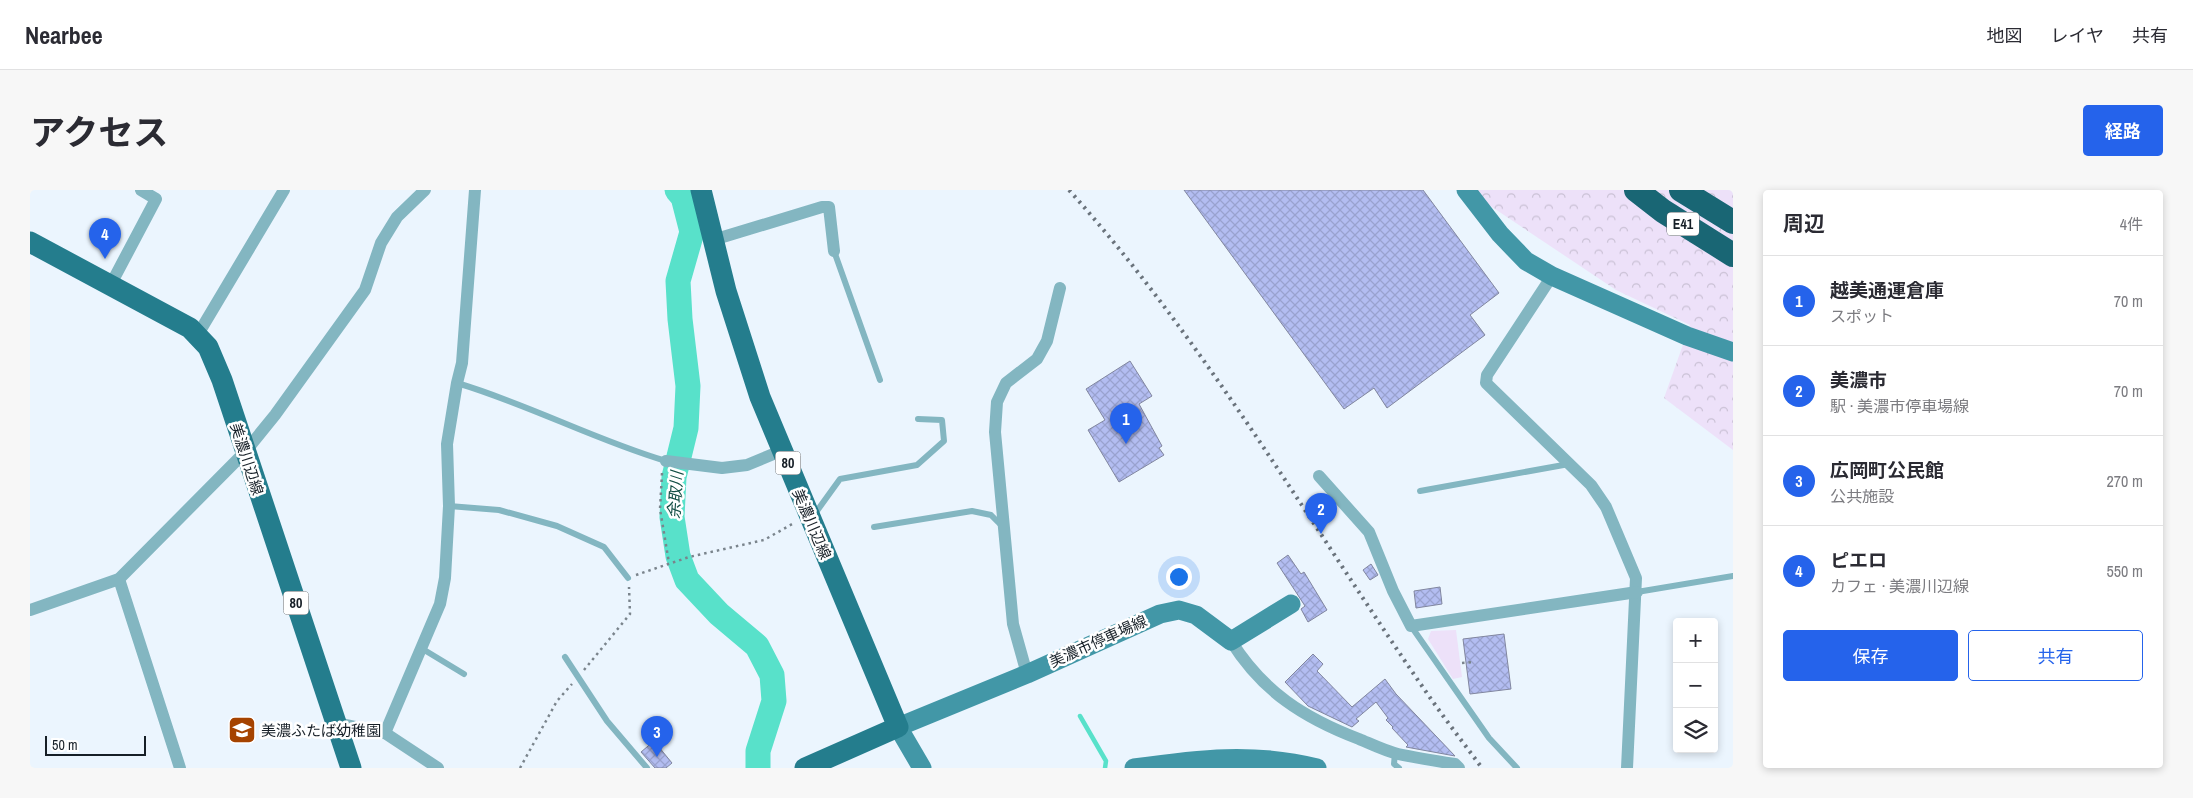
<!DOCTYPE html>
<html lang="ja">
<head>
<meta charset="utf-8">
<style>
	:root { --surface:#fff; --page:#f7f7f7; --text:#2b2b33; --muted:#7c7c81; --line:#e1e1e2; --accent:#2563eb }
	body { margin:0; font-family:"Archivo Narrow","Noto Sans JP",sans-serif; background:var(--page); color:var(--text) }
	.controls { position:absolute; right:15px; bottom:15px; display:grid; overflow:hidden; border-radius:5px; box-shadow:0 2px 8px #0003 }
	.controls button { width:45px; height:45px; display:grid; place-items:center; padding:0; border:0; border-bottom:1px solid var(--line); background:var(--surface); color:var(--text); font:25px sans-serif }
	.scale { position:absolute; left:15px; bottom:12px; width:101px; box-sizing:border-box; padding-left:5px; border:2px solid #161f27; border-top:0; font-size:14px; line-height:18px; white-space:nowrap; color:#161f27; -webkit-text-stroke:4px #fff; paint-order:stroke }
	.you { position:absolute; left:1148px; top:386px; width:18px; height:18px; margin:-12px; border:4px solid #fff; border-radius:50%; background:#1a73e8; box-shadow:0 0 0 8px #1a73e833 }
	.badge { display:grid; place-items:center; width:32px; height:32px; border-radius:50%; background:var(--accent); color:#fff; font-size:16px; font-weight:700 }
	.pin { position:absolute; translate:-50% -41px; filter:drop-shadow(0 1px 2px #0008) }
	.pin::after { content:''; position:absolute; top:26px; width:18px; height:15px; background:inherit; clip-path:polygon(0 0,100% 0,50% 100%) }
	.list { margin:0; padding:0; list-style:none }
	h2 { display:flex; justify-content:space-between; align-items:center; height:65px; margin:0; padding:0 20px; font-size:21px }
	h2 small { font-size:16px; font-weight:400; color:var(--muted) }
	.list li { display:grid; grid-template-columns:32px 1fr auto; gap:15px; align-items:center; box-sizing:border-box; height:90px; padding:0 20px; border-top:1px solid var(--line) }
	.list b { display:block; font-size:19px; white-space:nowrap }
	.list p { margin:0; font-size:16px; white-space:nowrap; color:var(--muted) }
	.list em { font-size:16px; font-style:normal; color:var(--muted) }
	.actions { display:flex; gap:10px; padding:15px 20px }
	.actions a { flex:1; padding:11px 0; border:1px solid var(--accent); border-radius:5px; text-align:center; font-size:18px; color:var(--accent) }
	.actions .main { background:var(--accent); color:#fff }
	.icon { flex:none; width:28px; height:28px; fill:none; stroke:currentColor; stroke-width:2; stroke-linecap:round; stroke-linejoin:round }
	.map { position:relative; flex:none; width:1703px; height:578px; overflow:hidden; border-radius:5px }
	header { display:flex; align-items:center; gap:30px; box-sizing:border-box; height:70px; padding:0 25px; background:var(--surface); border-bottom:1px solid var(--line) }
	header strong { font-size:24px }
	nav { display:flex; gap:28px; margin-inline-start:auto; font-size:18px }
	.intro { display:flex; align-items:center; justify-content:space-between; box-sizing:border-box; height:120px; padding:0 30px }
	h1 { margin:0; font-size:35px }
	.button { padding:12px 22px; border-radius:5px; background:var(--accent); color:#fff; font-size:18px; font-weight:700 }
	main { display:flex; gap:30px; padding:0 30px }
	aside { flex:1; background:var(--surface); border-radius:5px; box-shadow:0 2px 8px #0003 }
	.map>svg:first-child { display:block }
	.forest { fill:url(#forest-crowns) }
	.park { fill:#ede1f9 }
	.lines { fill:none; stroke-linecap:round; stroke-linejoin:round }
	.stream { stroke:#58e1ca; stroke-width:4.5 }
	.river { stroke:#58e1ca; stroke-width:25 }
	.building { fill:url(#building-cross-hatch); stroke:#81869f }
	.path { stroke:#7a848c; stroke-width:2.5; stroke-dasharray:2.5 4; stroke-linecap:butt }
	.lane { stroke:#83b6c1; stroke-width:6 }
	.street { stroke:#83b6c1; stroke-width:12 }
	.secondary { stroke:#4297a7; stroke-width:19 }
	.primary { stroke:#247d8d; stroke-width:21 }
	.highway { stroke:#196674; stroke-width:24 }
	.rail { stroke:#6a737c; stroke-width:4; stroke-dasharray:2.5 5; stroke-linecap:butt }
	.labels { text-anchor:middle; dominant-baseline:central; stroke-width:5; stroke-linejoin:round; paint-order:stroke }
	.shield { fill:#fff; stroke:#5c6268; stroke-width:1 }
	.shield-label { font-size:14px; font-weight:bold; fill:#161f27 }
	.street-label { font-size:15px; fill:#161f27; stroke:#fff }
	.poi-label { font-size:15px; fill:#161f27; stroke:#fff; text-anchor:start }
	.water-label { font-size:16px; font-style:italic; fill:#134e45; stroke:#fff }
</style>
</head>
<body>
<header>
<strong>Nearbee</strong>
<nav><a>地図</a><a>レイヤ</a><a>共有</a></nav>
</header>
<div class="intro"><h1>アクセス</h1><a class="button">経路</a></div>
<main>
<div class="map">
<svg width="1703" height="578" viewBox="0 0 1703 578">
	<defs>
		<pattern id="forest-crowns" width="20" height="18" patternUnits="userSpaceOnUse" patternTransform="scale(1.25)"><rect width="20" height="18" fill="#ede1f9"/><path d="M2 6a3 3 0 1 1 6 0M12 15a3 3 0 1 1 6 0" fill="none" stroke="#cac1d5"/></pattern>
		<pattern id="building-cross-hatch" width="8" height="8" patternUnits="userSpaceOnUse" patternTransform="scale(1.25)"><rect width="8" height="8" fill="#b3bdf1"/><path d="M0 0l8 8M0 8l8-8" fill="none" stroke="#99a2cf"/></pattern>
	</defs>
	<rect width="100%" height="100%" fill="#ebf5fe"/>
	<!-- forest -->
	<path class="forest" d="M1445,0H1703V260L1634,208L1660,135L1586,100L1456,13Z"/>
	<!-- park -->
	<path class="park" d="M1426,440L1432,487L1423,489L1398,449L1401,441Z"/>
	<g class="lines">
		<!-- stream -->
		<path class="stream" d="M1050,526L1076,571L1075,578"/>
		<!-- river -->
		<path class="river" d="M647,0L653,7L662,42L648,91L650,129L658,196L656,238L644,287L642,327L648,366L657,390L689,424L727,456L742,485L744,511L728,561V578"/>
	</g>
	<!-- building -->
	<g class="building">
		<path d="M1154,0H1393L1469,103L1440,125L1455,145L1357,218L1344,198L1314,219Z"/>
		<path d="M1100,171L1122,206L1109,214L1132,256L1129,258L1134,265L1089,292L1058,240L1075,230L1056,199Z"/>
		<path d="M1258,365L1271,384L1274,382L1297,420L1278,432L1271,419L1275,416L1247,373Z"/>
		<path d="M1341,374L1348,385L1340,390L1333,380Z"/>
		<path d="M1410,397L1412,414L1386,418L1384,401Z"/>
		<path d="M1474,444L1481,499L1440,504L1433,449Z"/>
		<path d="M1283,464L1293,474L1287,481L1322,517L1355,489L1366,504L1425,566L1376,557L1378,555L1362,538L1363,537L1356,530L1358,528L1346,512L1326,529L1329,531L1322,537L1278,516L1255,492Z"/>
		<path d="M624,551L642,573L636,578H625L611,562Z"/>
	</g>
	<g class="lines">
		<!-- path -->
		<g class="path">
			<path d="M632,283L630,319L639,373"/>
			<path d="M606,385L659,367L734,350L764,333"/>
			<path d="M1432,473L1444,472"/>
			<path d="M554,480L600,424L599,397"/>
			<path d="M490,578L527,511L542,494"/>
		</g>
		<!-- lane -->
		<g class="lane">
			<path d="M804,61L850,190"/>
			<path d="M427,193C498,214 565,250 636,271"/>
			<path d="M1390,301L1539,274"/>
			<path d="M419,316L469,320L527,336L574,357L598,388"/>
			<path d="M784,325L810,289L887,275L914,251L912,230L888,229"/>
			<path d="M844,337L942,321L961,325L973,337"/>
			<path d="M1607,402L1703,386"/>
			<path d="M1381,436L1459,548L1487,578"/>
			<path d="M391,458L434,484"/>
			<path d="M535,467L577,531L617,578"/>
			<path d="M1365,563L1364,574L1369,578"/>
		</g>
		<!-- street -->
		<g class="street">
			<path d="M683,50L792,17H799L804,61"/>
			<path d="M1522,86L1457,185L1456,193L1561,295L1576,317L1606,388L1597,578"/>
			<path d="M80,96L126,9L111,0"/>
			<path d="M167,146L254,0"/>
			<path d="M636,271L692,278L717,275L753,260"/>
			<path d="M1289,286L1339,342L1363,401L1381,436L1607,402"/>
			<path d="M89,389L150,578"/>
			<path d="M0,420L89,389L215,262L245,225L335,100L351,53L367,27L395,0"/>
			<path d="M1201,451C1233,502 1274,528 1329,549C1341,554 1355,561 1368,564C1387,568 1406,571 1425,574L1429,578"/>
			<path d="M997,484L983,434L965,242L967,212L976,193L1007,169L1017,151L1030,98"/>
			<path d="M307,533L355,543L408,578"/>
			<path d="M355,543L410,414L415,388L419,316L417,254L427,193L432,173L445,0"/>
		</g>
		<!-- secondary -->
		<g class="secondary">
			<path d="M1436,0L1470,44L1496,71L1522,86L1657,146L1703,162"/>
			<path d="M892,578L868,537L997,484L1130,424L1149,420L1166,425L1201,451L1261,414"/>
			<path d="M1104,578C1167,569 1224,562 1287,578"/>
		</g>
		<!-- primary -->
		<g class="primary">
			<path d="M671,0L696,101L730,207L868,537L775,578"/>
			<path d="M0,52L160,138L178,157L192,190L321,578"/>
		</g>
		<!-- highway -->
		<g class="highway">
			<path d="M1606,0L1633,21L1703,65"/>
			<path d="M1651,0L1703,32"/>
		</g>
		<!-- rail -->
		<path class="rail" d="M1039,0C1175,152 1277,329 1392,496C1411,524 1432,551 1452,578"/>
	</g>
	<!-- icons -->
	<defs>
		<g id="school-square" transform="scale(1.4375)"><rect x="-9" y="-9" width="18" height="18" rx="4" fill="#a54300" stroke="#fff"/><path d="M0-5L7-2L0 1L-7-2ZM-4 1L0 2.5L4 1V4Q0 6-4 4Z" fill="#fff"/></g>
	</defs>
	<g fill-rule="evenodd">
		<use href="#school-square" x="212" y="540"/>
	</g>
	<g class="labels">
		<!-- shield labels -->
		<g class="shield">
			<rect x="1637" y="22.5" width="32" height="23" rx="4"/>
			<rect x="745.5" y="261.5" width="25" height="23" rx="4"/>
			<rect x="253.5" y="401.5" width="25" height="23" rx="4"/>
		</g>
		<g class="shield-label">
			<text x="1653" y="34">E41</text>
			<text x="758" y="273">80</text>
			<text x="266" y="413">80</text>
		</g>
		<!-- street labels -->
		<g class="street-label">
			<text transform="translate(217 269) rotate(72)">美濃川辺線</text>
			<text transform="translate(782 334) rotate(67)">美濃川辺線</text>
			<text transform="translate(1068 451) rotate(-24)">美濃市停車場線</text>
		</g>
		<!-- poi labels -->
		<g class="poi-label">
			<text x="231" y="540">美濃ふたば幼稚園</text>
		</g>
		<!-- water labels -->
		<g class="water-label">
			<text transform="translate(645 305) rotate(-86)">余取川</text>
		</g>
	</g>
</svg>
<div class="controls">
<button>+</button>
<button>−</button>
<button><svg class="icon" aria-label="layers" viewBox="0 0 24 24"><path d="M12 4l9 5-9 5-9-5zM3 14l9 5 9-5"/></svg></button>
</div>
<div class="scale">50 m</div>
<div class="you"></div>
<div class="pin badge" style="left:1096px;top:254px">1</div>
<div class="pin badge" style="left:1291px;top:344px">2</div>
<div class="pin badge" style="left:627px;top:567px">3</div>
<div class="pin badge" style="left:75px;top:69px">4</div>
</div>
<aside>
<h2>周辺<small>4件</small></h2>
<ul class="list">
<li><span class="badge">1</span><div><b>越美通運倉庫</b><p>スポット</p></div><em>70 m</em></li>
<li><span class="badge">2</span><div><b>美濃市</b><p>駅 · 美濃市停車場線</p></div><em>70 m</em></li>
<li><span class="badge">3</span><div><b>広岡町公民館</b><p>公共施設</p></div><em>270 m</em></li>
<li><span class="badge">4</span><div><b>ピエロ</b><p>カフェ · 美濃川辺線</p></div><em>550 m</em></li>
</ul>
<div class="actions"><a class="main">保存</a><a>共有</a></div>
</aside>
</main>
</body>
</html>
